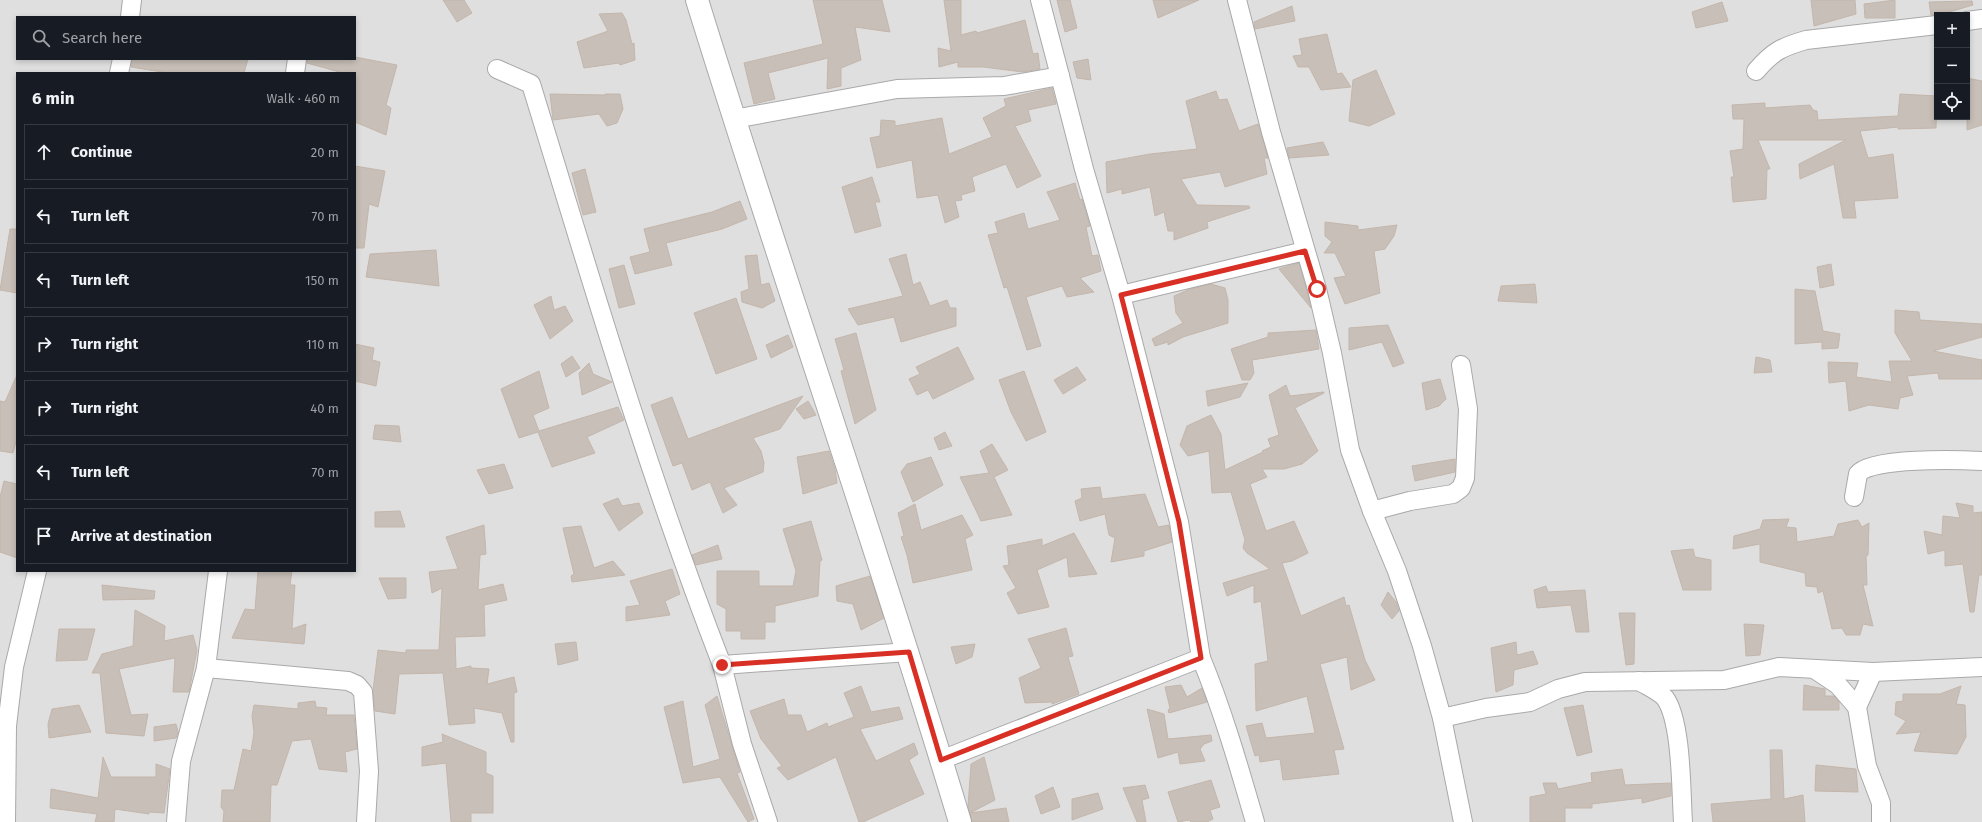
<!DOCTYPE html>
<html lang="en">
<head>
<meta charset="utf-8">
<style>
	:root { --surface:#171b24; --page:#20242c; --text:#f1f3f6; --muted:#9ea1a6; --line:#363941 }
	body { margin:0; font-family:"Fira Sans",sans-serif; background:var(--page); color:var(--text) }
	.controls { position:absolute; right:12px; top:12px; display:grid; overflow:hidden; border-radius:0px; box-shadow:0 2px 6px #0003 }
	.controls button { width:36px; height:36px; display:grid; place-items:center; padding:0; border:0; border-bottom:1px solid var(--line); background:var(--surface); color:var(--text); font:20px sans-serif }
	.stop { position:absolute; width:12px; height:12px; margin:-9px; border:3px solid #d93025; border-radius:50%; background:#fff }
	.stop.end { background:#d93025; border-color:#fff; box-shadow:0 1px 4px #0008 }
	.list { margin:0; padding:0; list-style:none }
	h2 { display:flex; justify-content:space-between; align-items:center; height:52px; margin:0; padding:0 16px; font-size:17px }
	h2 small { font-size:13px; font-weight:400; color:var(--muted) }
	.list li { display:grid; grid-template-columns:26px 1fr auto; gap:12px; align-items:center; box-sizing:border-box; height:56px; margin:0 8px 8px; padding:0 8px; border:1px solid var(--line); border-radius:0px }
	.list b { display:block; font-size:15px; white-space:nowrap }
	.list em { font-size:13px; font-style:normal; color:var(--muted) }
	.icon { flex:none; width:22px; height:22px; fill:none; stroke:currentColor; stroke-width:2; stroke-linecap:round; stroke-linejoin:round }
	.map { position:relative; flex:none; width:1982px; height:822px; overflow:hidden }
	.search { position:absolute; background:var(--surface); box-shadow:0 2px 6px #0003; left:16px; top:16px; width:340px; height:44px; display:flex; align-items:center; gap:10px; box-sizing:border-box; padding:0 14px; border-radius:0px; color:var(--muted); font-size:15px }
	.panel { position:absolute; background:var(--surface); box-shadow:0 2px 6px #0003; left:16px; top:72px; width:340px; height:500px; border-radius:0px }
	.map>svg:first-child { display:block }
	.residential { fill:#e0dfdf; fill-rule:evenodd }
	.building { fill:#c7bfb8; stroke:#c4b6ab }
	.lines { fill:none; stroke-linecap:round; stroke-linejoin:round }
	.minor-casing { stroke:#a9a9a9; stroke-width:20 }
	.tertiary-casing { stroke:#a9a9a9; stroke-width:24 }
	.minor { stroke:#fff; stroke-width:18 }
	.tertiary { stroke:#fff; stroke-width:22 }
	.route { stroke:#d93025; stroke-width:5 }
</style>
</head>
<body>
<div class="map">
<svg width="1982" height="822" viewBox="0 0 1982 822">
	<rect width="100%" height="100%" fill="#f2efe9"/>
	<!-- residential -->
	<path class="residential" d="M0,0H1982V822H0ZM1937,15H1967V117H1937ZM17,17H355V59H17ZM17,73H355V571H17Z"/>
	<!-- building -->
	<g class="building">
		<path d="M443,0H464L472,13L457,22Z"/>
		<path d="M813,0H882L890,32L855,27L861,60L841,68V86L827,89L828,58L768,73L775,99L754,104L744,63L823,44Z"/>
		<path d="M944,0H961V35L976,31L977,33L1025,20L1033,54L1038,53L1040,69L1023,72L983,67H958V62L939,67L938,48L951,51Z"/>
		<path d="M1057,0H1070L1077,28L1065,32Z"/>
		<path d="M1153,0H1199L1158,18Z"/>
		<path d="M1811,0H1855L1856,14L1814,26Z"/>
		<path d="M1895,0V18H1865L1864,4Z"/>
		<path d="M1972,1L1973,5L1939,15H1931L1929,2Z"/>
		<path d="M1722,2L1728,21L1696,28L1692,12Z"/>
		<path d="M1292,6L1295,21L1255,29L1254,22Z"/>
		<path d="M622,13L626,20L632,44L634,43L635,60L620,65L619,63L584,68L577,42L608,31L599,14Z"/>
		<path d="M1327,34L1337,74L1342,73L1351,87L1321,90L1309,67H1298L1293,56L1302,55L1299,39Z"/>
		<path d="M355,57L397,65L386,105L391,108L386,135L355,122V73H343L307,63L308,59H355Z"/>
		<path d="M132,59H248L244,73H168L131,67Z"/>
		<path d="M1088,59L1091,80L1077,78L1073,62Z"/>
		<path d="M1376,70L1395,114L1369,126L1349,121L1353,80Z"/>
		<path d="M1967,78L1982,81V125L1967,130Z"/>
		<path d="M1052,88L1056,104L1028,110L1031,121L1015,126L1041,176L1017,188L1006,164L972,177L975,191L961,195L962,200L955,201L959,217L945,223L938,195L917,198L912,160L877,168L870,138L880,136L881,120L895,121V126L942,118L949,154L992,137L983,118L1006,106L1004,99Z"/>
		<path d="M1216,91L1219,100L1227,99L1239,131L1258,124L1268,158H1264L1267,174L1225,187L1220,172L1181,179L1197,205L1249,206L1250,208L1207,222L1208,228L1174,240V231H1168L1164,212L1155,216L1150,187L1122,194V189L1107,193L1106,162L1150,154L1197,149L1186,101Z"/>
		<path d="M550,94L605,95V94H620L623,109L617,123L607,126L599,114L553,120Z"/>
		<path d="M1900,94L1937,96L1936,128L1898,129V127L1860,131L1868,158L1893,154L1898,198L1854,201L1856,218H1843L1834,164L1800,179L1799,164L1846,140H1758L1770,169H1767L1766,199L1733,202L1731,177H1734L1730,151L1743,149L1744,119H1733L1732,105L1765,103V108L1810,105L1813,110L1817,111L1818,120L1898,116Z"/>
		<path d="M1323,142L1329,155L1289,158L1287,148Z"/>
		<path d="M355,166L385,171L378,207L369,204L364,248H355Z"/>
		<path d="M585,169L596,212L583,215L572,173Z"/>
		<path d="M872,177L880,202H875L881,226L855,233L842,187Z"/>
		<path d="M1075,183L1080,200L1082,199L1090,226L1086,227L1092,256L1098,255L1101,271L1080,278L1094,292L1067,297L1062,286L1026,297L1041,346L1027,350L1007,287L1004,288L988,235L998,233L995,222L1024,213L1028,229L1060,220L1047,192Z"/>
		<path d="M740,201L747,219L722,229L666,243L672,265L635,274L630,257L650,252L644,229L712,212Z"/>
		<path d="M1325,222L1358,226V230L1397,225L1394,236L1385,249L1374,251L1380,293L1345,304L1334,278L1346,276L1335,253H1324L1332,242L1325,236Z"/>
		<path d="M10,229H17V293L0,290Z"/>
		<path d="M436,250L439,286L366,277L370,254Z"/>
		<path d="M906,254L913,285L920,282L930,306L947,300L950,308H956V326L901,342L894,317L858,325L848,309L903,296L889,259Z"/>
		<path d="M757,255L761,285L769,283L775,301L762,308L742,302L741,292L749,289L745,256Z"/>
		<path d="M1299,263L1307,292L1311,308L1279,269Z"/>
		<path d="M1831,264L1834,285L1820,288L1817,267Z"/>
		<path d="M624,265L635,304L619,308L609,269Z"/>
		<path d="M1211,284L1225,288L1228,300V323L1183,337L1168,345V342L1155,346L1152,339L1183,323L1176,313L1174,296L1190,289Z"/>
		<path d="M1535,284L1537,303L1498,301L1501,286Z"/>
		<path d="M1795,289L1815,291L1823,331L1840,334L1838,348L1822,349V342L1795,344Z"/>
		<path d="M551,296L554,310L565,306L573,321L550,339L534,305Z"/>
		<path d="M736,298L757,359L716,374L694,313Z"/>
		<path d="M1895,310L1919,312L1920,320L1982,324V337L1933,351L1982,360V379H1939L1938,373L1907,376L1913,395L1900,398L1898,409L1869,405L1849,411L1846,381L1829,383L1828,362L1858,363L1856,377L1892,382L1889,361H1912L1895,333Z"/>
		<path d="M1388,325L1404,363L1393,367L1382,342L1349,350V328Z"/>
		<path d="M1316,330L1319,349L1252,360L1254,373L1250,380H1242L1231,349L1268,337V333Z"/>
		<path d="M856,333L876,410L855,424L841,371L844,370L835,339Z"/>
		<path d="M788,335L793,347L771,358L766,345Z"/>
		<path d="M355,344L374,348L372,360L380,362L376,386L355,381Z"/>
		<path d="M958,347L974,379L933,399L928,390L917,395L909,379L920,374L916,367Z"/>
		<path d="M572,356L580,368L566,377L561,364Z"/>
		<path d="M1756,357L1770,360L1772,372L1754,373Z"/>
		<path d="M589,363L593,374L612,382L582,395L579,373Z"/>
		<path d="M1077,367L1086,380L1063,394L1054,380Z"/>
		<path d="M539,371L549,408L533,415L539,431L618,407L624,420L587,437L595,453L552,467L538,432L519,438L501,389Z"/>
		<path d="M1024,371L1046,432L1026,441L1011,412L999,380Z"/>
		<path d="M17,375V438L13,453L0,451V401L5,402Z"/>
		<path d="M1440,379L1446,399L1439,406L1426,410L1422,383Z"/>
		<path d="M1248,383L1240,397L1208,406L1206,391Z"/>
		<path d="M1286,385L1290,396L1324,392V393L1295,408L1318,451L1302,464L1284,469H1262L1267,477L1250,484L1266,531L1294,521L1308,553L1292,561L1282,563L1301,616L1344,597L1346,606L1349,605L1365,660L1375,680L1351,690L1347,657L1320,664L1344,749L1334,750L1339,774L1283,780L1280,759L1260,762L1259,755L1255,756L1246,726L1262,723L1266,738L1315,733L1307,696L1256,711L1255,664L1268,661L1261,601L1254,603V585L1227,596L1223,583L1270,569L1247,553L1243,548L1245,540L1231,492L1212,493L1209,451L1188,456L1180,445L1187,426L1211,415L1221,434L1225,470L1263,452L1262,451L1271,447L1268,439L1279,435L1269,395Z"/>
		<path d="M803,396L780,429L753,438L761,451L764,463L763,472L724,488L737,505L723,513L710,482L692,490L682,463L673,466L651,405L672,397L688,439Z"/>
		<path d="M808,401L816,415L804,419L796,409Z"/>
		<path d="M375,425L399,426L401,442L373,439Z"/>
		<path d="M945,432L952,446L939,450L934,438Z"/>
		<path d="M992,444L1008,470L994,477L1012,515L981,521L960,477L989,473L980,451Z"/>
		<path d="M829,451L835,469L837,483L803,494L797,457Z"/>
		<path d="M931,457L943,485L913,502L901,472L907,464Z"/>
		<path d="M1455,459V472L1415,481L1412,466Z"/>
		<path d="M504,464L513,488L489,494L477,470Z"/>
		<path d="M4,481L17,484V558L0,552V497Z"/>
		<path d="M1100,487L1102,499L1145,494L1158,527L1169,525L1172,542L1144,551V556L1111,562L1115,538L1109,535L1105,514L1080,521L1075,501L1082,498L1081,489Z"/>
		<path d="M618,498L622,506L639,503L643,513L619,531L603,504Z"/>
		<path d="M1956,503L1973,506V513L1982,512V575H1979L1974,612H1970L1963,564L1945,566V550L1928,554L1924,531L1942,535L1943,516L1960,518Z"/>
		<path d="M915,504L921,530L962,515L973,535L965,539L972,570L913,583L907,555L901,537L904,536L898,513Z"/>
		<path d="M400,511L405,527H375V512Z"/>
		<path d="M1789,519L1786,527L1796,528L1797,542L1834,536L1838,524L1858,520L1862,527L1869,523L1868,555L1866,556L1867,585H1863L1873,626L1863,624L1860,635H1846L1842,628L1832,629L1823,591L1818,593L1817,587L1806,586L1805,573L1760,562V544L1733,549L1734,536L1760,529L1763,520Z"/>
		<path d="M811,521L822,560L820,561L818,596L775,606V622H765V639H741V631H726V609L717,604V571H759V586H793L796,571L783,529Z"/>
		<path d="M484,525L486,554L480,555L478,590L503,584L507,600L484,605L485,636L455,637L456,669L471,666V668L489,669L487,684L514,677L517,692L514,693V742H511L502,713L474,708L475,723L449,725L443,673L399,674L395,714L375,711L373,691L378,650L406,653V650H439L442,588L432,593L429,572L458,569L446,537Z"/>
		<path d="M581,526L594,568L613,561L625,575L572,582L571,576L574,574L563,528Z"/>
		<path d="M1074,533L1097,574L1069,577L1067,557L1037,570L1049,607L1018,614L1007,593L1016,588L1003,566L1009,565L1007,546L1042,539V546Z"/>
		<path d="M718,545L722,559L696,565L692,555Z"/>
		<path d="M1693,549L1695,557L1711,560V590H1683L1671,551Z"/>
		<path d="M672,569L680,594L665,601L670,615L626,621V607L640,605L630,581Z"/>
		<path d="M258,571H292L290,585H295L292,629L306,624L304,644L232,638L245,609L255,610Z"/>
		<path d="M870,576L884,618L861,630L853,604L837,601L836,586Z"/>
		<path d="M379,578H406V598L388,599Z"/>
		<path d="M102,585L155,591L154,599L103,600Z"/>
		<path d="M1546,586L1548,592L1585,590L1589,632H1576L1571,605L1537,608L1534,590Z"/>
		<path d="M1388,592L1396,602L1399,611L1392,619L1381,605Z"/>
		<path d="M135,610L165,626L164,641L193,635L197,650L189,692H173L175,658L119,669L131,715L148,714L144,736L106,733L100,673H92L102,654L133,646Z"/>
		<path d="M1619,613H1635L1634,664L1626,665Z"/>
		<path d="M1744,624L1764,625L1760,655L1746,656Z"/>
		<path d="M1066,628L1073,656L1068,657L1079,694L1052,704V702L1025,703L1019,678L1041,668L1028,639Z"/>
		<path d="M59,629H95L87,660L56,661Z"/>
		<path d="M576,642L578,660L558,665L555,644Z"/>
		<path d="M1516,642L1517,655L1533,651L1538,664L1514,670L1513,685L1496,692L1491,648Z"/>
		<path d="M975,644L972,657L956,664L951,647Z"/>
		<path d="M1181,685L1187,697L1202,688L1207,702L1169,713L1168,710L1170,708L1165,687Z"/>
		<path d="M1804,685L1825,689V696H1834L1839,702V710H1803Z"/>
		<path d="M861,686L871,712L899,707L903,719L860,729L876,761L914,743L918,754L909,760L924,794L863,822H859L836,757L788,780L777,768L782,766L761,739L750,711L784,699L788,715H801L807,732L827,723L828,727L854,717L844,693Z"/>
		<path d="M1961,686L1956,704L1965,705L1966,737L1957,754L1914,751L1921,732L1896,734L1906,721L1895,715L1896,702L1903,701V694H1940Z"/>
		<path d="M717,696L740,772L737,773L754,819L748,822L720,777L683,783L664,707L683,701L693,767L720,759L705,705Z"/>
		<path d="M315,701L316,707L327,708L326,715H354L357,749L345,752L347,772L319,769L311,739L292,741L277,785H271L270,822H223L224,811L221,807L222,790H234L243,749L251,751L254,733L252,716L254,705L298,709V703Z"/>
		<path d="M79,705L91,732L49,738L48,724L52,709Z"/>
		<path d="M1583,705L1592,752L1577,756L1564,708Z"/>
		<path d="M1147,709L1164,714L1168,739L1211,735L1212,741L1204,744L1200,749L1205,761L1180,764L1178,752L1158,758Z"/>
		<path d="M176,724L178,732L176,738L154,741V727Z"/>
		<path d="M442,734L486,752V773L493,776V813H471V822H451L446,763L422,766V747L443,742Z"/>
		<path d="M1770,750H1782L1784,799L1803,795L1805,822H1713L1711,804L1771,799Z"/>
		<path d="M103,757L111,777H156V764L170,769L164,813L149,812V814L115,809L114,822H95L97,814L50,808L51,789L98,798Z"/>
		<path d="M984,757L995,800L970,813L968,807L971,764Z"/>
		<path d="M1816,765L1856,769L1858,792L1815,791Z"/>
		<path d="M1622,769L1625,785L1671,783V796L1642,803V798L1592,804V808H1565V822H1530V797L1546,794L1543,783H1556L1558,789L1592,782L1591,773Z"/>
		<path d="M1211,780L1220,807L1210,810L1213,819L1207,822H1191L1189,820L1178,822L1168,792Z"/>
		<path d="M1145,785L1149,798L1142,800L1146,822H1137L1123,788Z"/>
		<path d="M1053,787L1060,807L1041,814L1035,796Z"/>
		<path d="M1098,793L1103,809L1072,820V799Z"/>
		<path d="M1006,808L1009,822H972L970,813Z"/>
	</g>
	<g class="lines">
		<!-- minor casing -->
		<g class="minor-casing">
			<g id="minor">
				<path d="M1237,0L1271,132L1317,289L1332,353L1350,450L1372,511L1397,571L1422,646L1442,718L1463,822"/>
				<path d="M130,17L132,0"/>
				<path d="M1967,21L1982,19"/>
				<path d="M497,69L531,84C591,279 648,475 722,665L909,652"/>
				<path d="M1756,71C1773,51 1782,47 1806,40L1937,25"/>
				<path d="M119,73L122,59"/>
				<path d="M295,73L297,59"/>
				<path d="M734,119L897,89L1004,86L1060,76L1040,0"/>
				<path d="M1121,295L1305,251"/>
				<path d="M1854,497L1858,474C1870,457 1960,460 1982,461"/>
				<path d="M1372,511L1410,501L1453,494L1461,488L1465,478L1468,409L1461,365"/>
				<path d="M1201,658C1223,711 1239,767 1255,822"/>
				<path d="M722,665L742,744L768,822"/>
				<path d="M206,668L348,681L357,685L363,692L369,771L366,822"/>
				<path d="M1814,669L1838,685L1857,707"/>
				<path d="M1873,672L1857,707L1867,766L1881,803V822"/>
				<path d="M1639,681C1647,686 1659,691 1665,698C1682,721 1681,793 1683,822"/>
				<path d="M1442,718L1486,708L1530,702L1558,689L1585,682L1724,680L1779,667L1873,672L1982,667"/>
				<path d="M941,760L1201,658L1179,522L1121,295L1084,169L1060,76"/>
				<path d="M6,822L7,726L14,667L37,571"/>
				<path d="M176,822L181,761L206,668L218,571"/>
			</g>
		</g>
		<!-- tertiary casing -->
		<g class="tertiary-casing">
			<path id="tertiary" d="M697,0C782,275 877,546 960,822"/>
		</g>
		<!-- minor -->
		<use href="#minor" class="minor"/>
		<!-- tertiary -->
		<use href="#tertiary" class="tertiary"/>
	</g>
	<g class="lines">
		<!-- route -->
		<path class="route" d="M722,665L909,652L941,760L1201,658L1179,522L1121,295L1305,251L1317,289"/>
	</g>
</svg>
<div class="controls">
<button>+</button>
<button>−</button>
<button><svg class="icon" aria-label="locate" viewBox="0 0 24 24"><circle cx="12" cy="12" r="6"/><path d="M12 2v4M12 18v4M2 12h4M18 12h4"/></svg></button>
</div>
<div class="stop" style="left:1317px;top:289px"></div>
<div class="stop end" style="left:722px;top:665px"></div>
<div class="search"><svg class="icon" aria-label="search" viewBox="0 0 24 24"><circle cx="10" cy="10" r="6"/><path d="M15 15l6 6"/></svg>Search here</div>
<section class="panel">
<h2>6 min<small>Walk · 460 m</small></h2>
<ul class="list">
<li><svg class="icon" aria-label="ahead" viewBox="0 0 24 24"><path d="M12 20V5M6 11l6-6 6 6"/></svg><div><b>Continue</b></div><em>20 m</em></li>
<li><svg class="icon" aria-label="left" viewBox="0 0 24 24"><path d="M17 20v-9H6M10 6l-5 5 5 5"/></svg><div><b>Turn left</b></div><em>70 m</em></li>
<li><svg class="icon" aria-label="left" viewBox="0 0 24 24"><path d="M17 20v-9H6M10 6l-5 5 5 5"/></svg><div><b>Turn left</b></div><em>150 m</em></li>
<li><svg class="icon" aria-label="right" viewBox="0 0 24 24"><path d="M7 20v-9h11M14 6l5 5-5 5"/></svg><div><b>Turn right</b></div><em>110 m</em></li>
<li><svg class="icon" aria-label="right" viewBox="0 0 24 24"><path d="M7 20v-9h11M14 6l5 5-5 5"/></svg><div><b>Turn right</b></div><em>40 m</em></li>
<li><svg class="icon" aria-label="left" viewBox="0 0 24 24"><path d="M17 20v-9H6M10 6l-5 5 5 5"/></svg><div><b>Turn left</b></div><em>70 m</em></li>
<li><svg class="icon" aria-label="arrive" viewBox="0 0 24 24"><path d="M6 21V4h12l-3 4 3 4H6"/></svg><div><b>Arrive at destination</b></div></li>
</ul>
</section>
</div>
</body>
</html>
